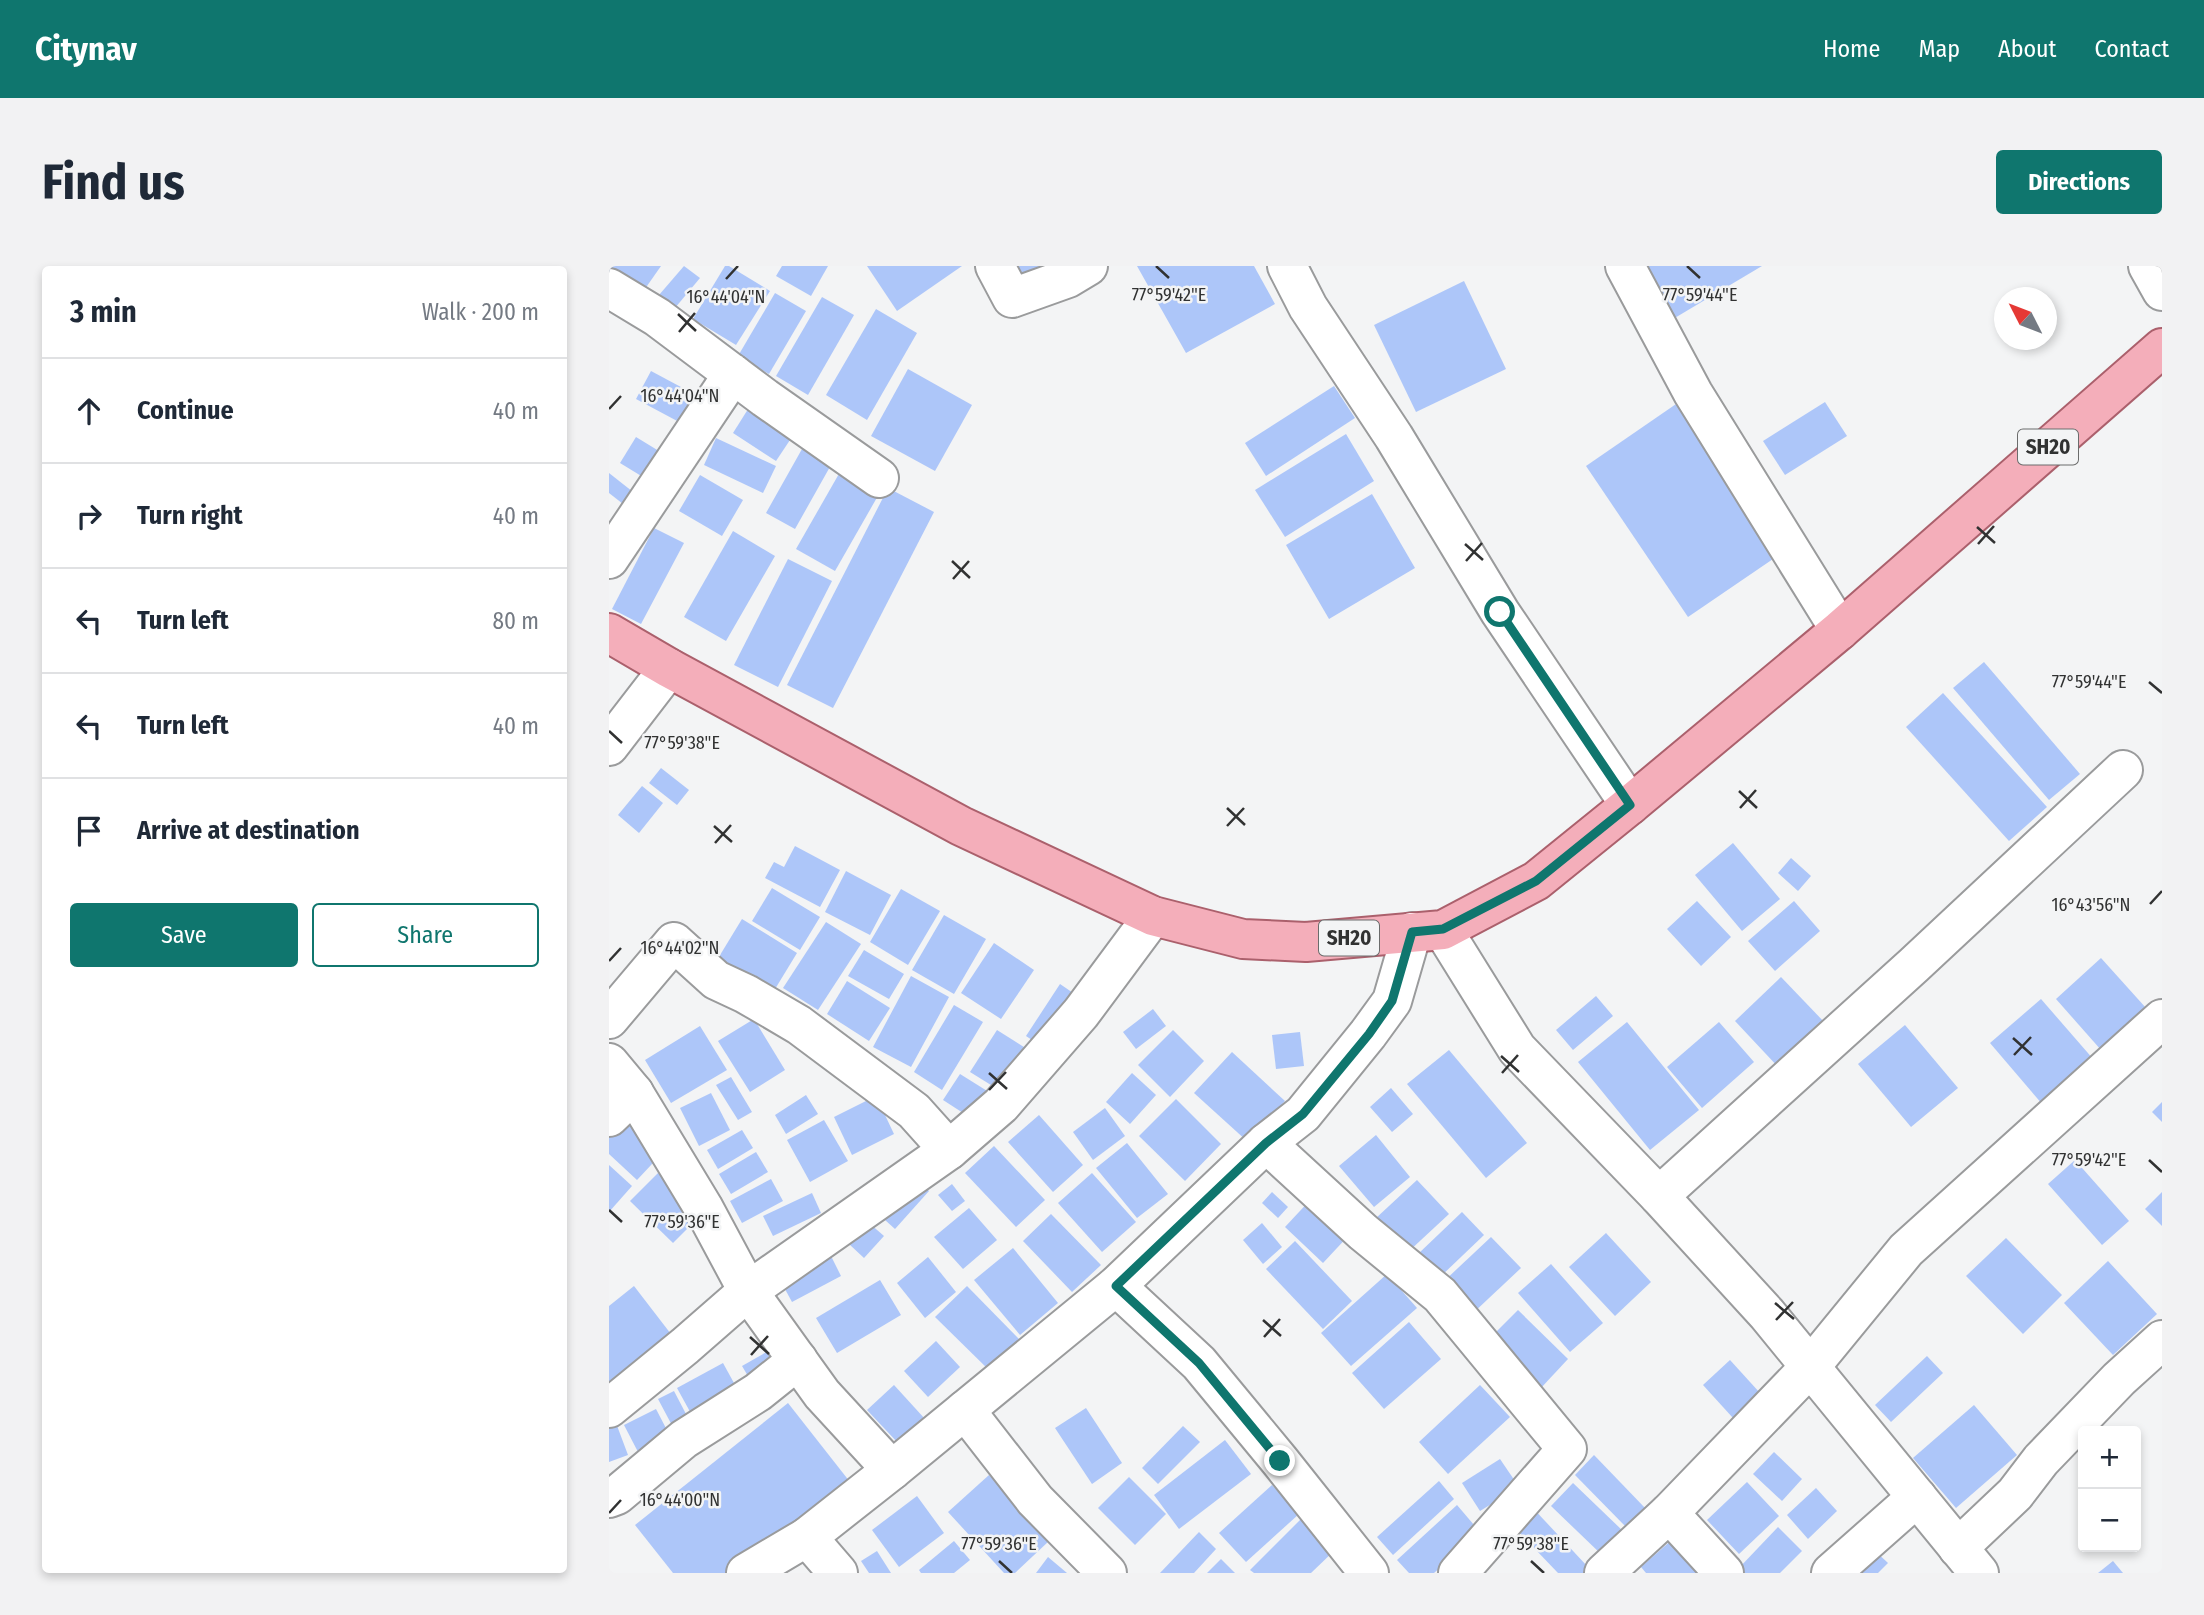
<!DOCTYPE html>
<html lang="en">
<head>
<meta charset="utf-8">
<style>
	:root { --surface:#fff; --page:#f2f2f3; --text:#1f2937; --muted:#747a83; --line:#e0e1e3; --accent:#0f766e }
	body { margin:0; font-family:"Fira Sans Condensed",sans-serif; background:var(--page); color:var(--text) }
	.controls { position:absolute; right:21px; bottom:21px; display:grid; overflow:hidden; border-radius:7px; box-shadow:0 4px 10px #0003 }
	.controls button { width:63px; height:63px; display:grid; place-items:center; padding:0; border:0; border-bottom:2px solid var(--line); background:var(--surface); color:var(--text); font:35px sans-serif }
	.compass { position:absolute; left:1385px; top:21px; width:63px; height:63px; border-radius:50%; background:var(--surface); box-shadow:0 4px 10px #0003; rotate:312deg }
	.stop { position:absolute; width:21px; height:21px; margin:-16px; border:5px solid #0f766e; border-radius:50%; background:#fff }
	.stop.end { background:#0f766e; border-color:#fff; box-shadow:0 2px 7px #0008 }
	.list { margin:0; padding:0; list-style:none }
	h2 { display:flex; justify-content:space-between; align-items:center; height:91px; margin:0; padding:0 28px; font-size:30px }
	h2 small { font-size:23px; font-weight:400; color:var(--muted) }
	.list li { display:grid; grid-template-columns:46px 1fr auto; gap:21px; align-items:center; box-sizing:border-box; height:105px; padding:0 28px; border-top:2px solid var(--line) }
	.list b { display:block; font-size:26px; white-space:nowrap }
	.list em { font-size:23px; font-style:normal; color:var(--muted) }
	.actions { display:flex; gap:14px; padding:21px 28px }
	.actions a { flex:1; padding:16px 0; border:2px solid var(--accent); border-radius:7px; text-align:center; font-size:24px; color:var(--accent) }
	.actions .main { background:var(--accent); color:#fff }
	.icon { flex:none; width:38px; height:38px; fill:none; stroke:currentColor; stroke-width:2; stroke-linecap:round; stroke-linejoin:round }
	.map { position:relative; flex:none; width:1553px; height:1307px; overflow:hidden; border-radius:7px }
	header { display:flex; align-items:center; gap:42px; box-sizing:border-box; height:98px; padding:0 35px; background:var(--accent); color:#fff }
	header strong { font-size:33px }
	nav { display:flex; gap:38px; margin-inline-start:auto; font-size:24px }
	.intro { display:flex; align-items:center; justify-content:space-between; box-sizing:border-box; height:168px; padding:0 42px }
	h1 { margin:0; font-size:49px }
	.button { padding:18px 32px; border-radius:7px; background:var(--accent); color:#fff; font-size:24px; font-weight:700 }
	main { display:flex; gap:42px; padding:0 42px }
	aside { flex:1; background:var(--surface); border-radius:7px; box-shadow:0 4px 10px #0003 }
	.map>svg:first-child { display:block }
	.building { fill:#adc6f9 }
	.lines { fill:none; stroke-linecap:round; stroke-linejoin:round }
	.minor-casing { stroke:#9a9b9c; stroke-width:42 }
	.major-casing { stroke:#ab606c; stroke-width:42 }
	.minor { stroke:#fff; stroke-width:38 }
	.major { stroke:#f4aeba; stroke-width:38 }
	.route { stroke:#0f766e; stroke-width:9 }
	.ticks { fill:none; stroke:#313232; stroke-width:2.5 }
	.labels { text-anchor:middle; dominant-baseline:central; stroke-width:5; stroke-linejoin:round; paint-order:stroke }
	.shield { fill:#f3f4f5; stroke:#6b6c6c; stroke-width:2 }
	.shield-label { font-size:21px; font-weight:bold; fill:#313232 }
	.ticks-label { font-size:18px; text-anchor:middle; fill:#313232; stroke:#f3f4f5; stroke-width:5; stroke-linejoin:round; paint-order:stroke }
</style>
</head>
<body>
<header>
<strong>Citynav</strong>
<nav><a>Home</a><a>Map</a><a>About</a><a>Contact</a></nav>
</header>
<div class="intro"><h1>Find us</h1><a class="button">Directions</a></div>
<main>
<aside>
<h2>3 min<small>Walk · 200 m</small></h2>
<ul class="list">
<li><svg class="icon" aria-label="ahead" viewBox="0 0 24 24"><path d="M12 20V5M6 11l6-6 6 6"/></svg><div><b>Continue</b></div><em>40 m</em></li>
<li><svg class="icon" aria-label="right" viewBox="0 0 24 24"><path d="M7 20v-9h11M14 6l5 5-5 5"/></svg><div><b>Turn right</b></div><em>40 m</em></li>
<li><svg class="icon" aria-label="left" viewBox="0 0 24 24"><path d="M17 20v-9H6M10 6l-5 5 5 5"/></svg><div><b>Turn left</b></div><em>80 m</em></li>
<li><svg class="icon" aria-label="left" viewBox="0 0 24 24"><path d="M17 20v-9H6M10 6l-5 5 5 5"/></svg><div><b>Turn left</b></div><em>40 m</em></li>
<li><svg class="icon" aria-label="arrive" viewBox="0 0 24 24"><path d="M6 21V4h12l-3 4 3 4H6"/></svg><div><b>Arrive at destination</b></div></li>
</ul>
<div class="actions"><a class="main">Save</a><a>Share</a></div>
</aside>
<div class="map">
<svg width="1553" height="1307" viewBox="0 0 1553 1307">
	<rect width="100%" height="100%" fill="#f3f4f5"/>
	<!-- building -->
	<g class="building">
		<path d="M0,0H52L31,30L0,8Z"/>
		<path d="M75,0L91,12L66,42L50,29Z"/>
		<path d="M116,0H120L161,25L127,79L84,53Z"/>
		<path d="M173,0H219L202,30L167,10Z"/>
		<path d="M258,0H353L288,45Z"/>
		<path d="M409,0H443L417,14Z"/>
		<path d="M528,0H645L666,38L577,87Z"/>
		<path d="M1026,0H1153L1059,56Z"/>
		<path d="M855,15L897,103L807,146L765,59Z"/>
		<path d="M166,27L197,45L160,108L129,90Z"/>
		<path d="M213,31L245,49L199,129L167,110Z"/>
		<path d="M267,43L308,67L258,154L217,129Z"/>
		<path d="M299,103L363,139L326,205L262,170Z"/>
		<path d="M42,105L100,136L85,164L27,133Z"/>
		<path d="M725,120L746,152L657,210L636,177Z"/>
		<path d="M1070,136L1173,287L1079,351L977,200Z"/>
		<path d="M1216,136L1238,170L1176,209L1154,175Z"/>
		<path d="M141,140L185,168L167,195L124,167Z"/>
		<path d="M737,168L765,215L676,271L646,224Z"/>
		<path d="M27,171L63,193L47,219L11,197Z"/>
		<path d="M107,172L167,200L154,227L95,199Z"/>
		<path d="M193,183L222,199L186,263L157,247Z"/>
		<path d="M235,199L274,221L226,305L187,283Z"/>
		<path d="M0,207L33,233L23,245L0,227Z"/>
		<path d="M91,209L134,234L113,270L70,245Z"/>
		<path d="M279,222L325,246L224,442L178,419Z"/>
		<path d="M763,228L806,302L720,353L677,279Z"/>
		<path d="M45,262L75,277L32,358L3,343Z"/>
		<path d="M124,265L166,290L117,375L75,351Z"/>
		<path d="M179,293L223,315L169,421L125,399Z"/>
		<path d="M1375,396L1471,508L1440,534L1344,422Z"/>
		<path d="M1334,427L1438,541L1400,575L1297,461Z"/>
		<path d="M52,502L80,524L68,539L40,517Z"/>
		<path d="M33,520L54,537L30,567L9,549Z"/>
		<path d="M1124,577L1171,633L1133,665L1086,609Z"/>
		<path d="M186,580L231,604L211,641L156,612L165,596L175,601Z"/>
		<path d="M1182,592L1202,610L1189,625L1169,607Z"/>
		<path d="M237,605L282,629L261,669L216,646Z"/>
		<path d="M163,622L211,651L191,684L143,655Z"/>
		<path d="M292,623L331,645L299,699L261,676Z"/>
		<path d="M1088,635L1122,671L1092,700L1058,663Z"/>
		<path d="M1185,635L1211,665L1166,705L1139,675Z"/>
		<path d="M335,649L377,673L345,728L303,704Z"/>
		<path d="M133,653L188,687L163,728L108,694Z"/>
		<path d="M217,656L252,678L209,744L174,722Z"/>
		<path d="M385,677L425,704L392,753L352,727Z"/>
		<path d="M255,684L295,708L280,733L239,710Z"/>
		<path d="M1492,692L1546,752L1500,793L1447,733Z"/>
		<path d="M302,710L340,731L302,801L264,781Z"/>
		<path d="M1172,711L1218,759L1171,803L1126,755Z"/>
		<path d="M238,715L281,742L260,775L218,748Z"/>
		<path d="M451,718L470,731L435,782L417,770Z"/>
		<path d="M987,730L1004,750L964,784L947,764Z"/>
		<path d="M1432,733L1485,794L1434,839L1381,777Z"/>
		<path d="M345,739L374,756L333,824L305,806Z"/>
		<path d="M544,743L557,760L527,783L514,766Z"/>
		<path d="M145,753L176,804L141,826L109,775Z"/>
		<path d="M1018,756L1090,844L1041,884L969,796Z"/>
		<path d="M1110,756L1145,796L1093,842L1058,801Z"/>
		<path d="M1296,759L1349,822L1302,861L1249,798Z"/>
		<path d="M91,760L118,804L62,837L36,794Z"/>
		<path d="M388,764L418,783L390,824L361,806Z"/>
		<path d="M564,764L595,795L561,831L529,799Z"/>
		<path d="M691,766L695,800L667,803L663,769Z"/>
		<path d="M840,784L918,877L877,912L798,818Z"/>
		<path d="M623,786L676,835L639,876L585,827Z"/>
		<path d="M523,807L547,829L521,858L497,836Z"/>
		<path d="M351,808L383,828L365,854L334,834Z"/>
		<path d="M122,811L143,846L129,854L107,819Z"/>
		<path d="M782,822L804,848L783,866L761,841Z"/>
		<path d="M102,827L121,864L90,880L71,842Z"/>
		<path d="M197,829L209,848L177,868L166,849Z"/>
		<path d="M267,830L285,868L243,889L225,851Z"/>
		<path d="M567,833L612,878L576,915L530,870Z"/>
		<path d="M1553,836V856L1543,846Z"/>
		<path d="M496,842L516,870L484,894L464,866Z"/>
		<path d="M15,844L57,883L28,914L0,888V861Z"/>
		<path d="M430,849L474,899L444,926L399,876Z"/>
		<path d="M215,854L239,895L201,916L178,874Z"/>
		<path d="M133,864L144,882L109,903L98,884Z"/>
		<path d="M767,869L801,911L765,941L730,900Z"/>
		<path d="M518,877L559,928L528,952L487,902Z"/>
		<path d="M385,880L436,934L407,961L356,907Z"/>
		<path d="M147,886L159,906L122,928L110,908Z"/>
		<path d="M1466,894L1520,955L1493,979L1439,918Z"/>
		<path d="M0,899L23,920L0,946Z"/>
		<path d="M49,907L91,950L64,977L21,935Z"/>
		<path d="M300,907L320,925L286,963L266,945Z"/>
		<path d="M483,907L527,956L493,986L449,937Z"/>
		<path d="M162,913L174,935L133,957L121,935Z"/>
		<path d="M808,914L840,948L798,987L766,953Z"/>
		<path d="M343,918L356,935L343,945L329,929Z"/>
		<path d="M663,926L679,941L669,952L653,937Z"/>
		<path d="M1553,926V960L1536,943Z"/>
		<path d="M203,927L212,947L164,970L154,950Z"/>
		<path d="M704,931L742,967L714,997L676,961Z"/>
		<path d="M360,942L388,974L354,1003L325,971Z"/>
		<path d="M853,946L875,969L830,1012L808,989Z"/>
		<path d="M442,948L492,999L463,1026L414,975Z"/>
		<path d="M260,957L275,970L255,992L240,978Z"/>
		<path d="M653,957L673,981L654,998L634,974Z"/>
		<path d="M997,967L1042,1016L1006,1050L960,1001Z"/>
		<path d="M882,971L912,1002L862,1049L832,1018Z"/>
		<path d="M1397,972L1453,1029L1414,1068L1357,1010Z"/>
		<path d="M686,975L743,1035L714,1063L657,1003Z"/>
		<path d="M404,982L449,1037L411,1069L365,1014Z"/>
		<path d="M220,986L232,1010L183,1036L170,1012Z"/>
		<path d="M319,991L347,1026L316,1052L288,1017Z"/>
		<path d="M1499,995L1548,1048L1504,1089L1455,1037Z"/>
		<path d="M942,998L994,1057L961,1086L909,1027Z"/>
		<path d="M778,1008L808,1042L742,1100L712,1067Z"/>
		<path d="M271,1014L292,1049L228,1087L207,1052Z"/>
		<path d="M25,1020L65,1072L0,1122V1040Z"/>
		<path d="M358,1020L414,1077L384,1108L326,1051Z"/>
		<path d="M909,1044L959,1093L931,1123L880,1073Z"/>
		<path d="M800,1056L832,1093L775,1143L743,1107Z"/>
		<path d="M327,1075L351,1101L319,1131L295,1105Z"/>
		<path d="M161,1084L180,1116L152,1132L133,1100Z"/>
		<path d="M1318,1090L1334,1107L1282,1156L1266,1139Z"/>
		<path d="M1121,1094L1151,1127L1124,1152L1094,1119Z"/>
		<path d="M114,1097L142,1148L96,1173L68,1122Z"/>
		<path d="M285,1119L316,1153L289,1177L258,1144Z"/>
		<path d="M871,1119L901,1151L839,1208L810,1176Z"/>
		<path d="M65,1125L89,1171L74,1180L49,1133Z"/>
		<path d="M179,1137L252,1230L156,1307H64L26,1259Z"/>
		<path d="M1365,1139L1408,1189L1347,1242L1304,1192Z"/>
		<path d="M477,1142L513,1197L483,1218L446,1162Z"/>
		<path d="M47,1143L73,1193L41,1209L15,1159Z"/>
		<path d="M7,1157L19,1189L0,1196V1160Z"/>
		<path d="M574,1160L591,1176L549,1218L533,1202Z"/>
		<path d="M616,1174L642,1208L570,1263L545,1229Z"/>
		<path d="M1165,1186L1193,1213L1173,1235L1144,1208Z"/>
		<path d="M985,1189L1037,1243L1017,1261L966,1209Z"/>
		<path d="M891,1193L910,1221L871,1245L853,1217Z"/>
		<path d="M380,1209L440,1275L406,1307H395L339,1246Z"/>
		<path d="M520,1211L557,1248L526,1279L489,1242Z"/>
		<path d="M830,1215L845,1233L784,1289L768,1271Z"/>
		<path d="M1138,1216L1170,1250L1130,1288L1098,1254Z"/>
		<path d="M964,1217L1015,1266L993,1289L942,1240Z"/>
		<path d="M663,1219L690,1248L637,1296L610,1267Z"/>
		<path d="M1207,1222L1228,1245L1199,1273L1178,1249Z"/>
		<path d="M308,1230L335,1267L290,1301L263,1264Z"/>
		<path d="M848,1239L871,1266L825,1307H800L788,1294Z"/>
		<path d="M922,1240L979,1301L974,1307H949L903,1259Z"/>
		<path d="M694,1251L726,1284L702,1307H645L641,1304Z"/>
		<path d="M1169,1261L1193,1285L1171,1307H1133L1129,1303Z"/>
		<path d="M590,1266L607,1283L585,1307H551Z"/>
		<path d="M1065,1272L1096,1307H1037L1032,1301Z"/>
		<path d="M345,1275L361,1294L345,1307H312L310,1304Z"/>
		<path d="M1264,1283L1279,1297L1269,1307H1241Z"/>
		<path d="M268,1285L282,1307H260L252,1295Z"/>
		<path d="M439,1291L458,1307H427Z"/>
		<path d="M612,1293L626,1307H598Z"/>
		<path d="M1504,1295L1514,1307H1489Z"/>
	</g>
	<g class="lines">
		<!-- minor casing -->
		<g class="minor-casing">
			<g id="minor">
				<path d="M386,0L403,32L459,12L479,0"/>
				<path d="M678,0L699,41L785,171L891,346L1021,539"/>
				<path d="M1016,0L1084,127L1231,364"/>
				<path d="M1539,0L1553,25"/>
				<path d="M0,22L48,51L156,132L270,212"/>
				<path d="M0,293L124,108"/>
				<path d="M0,480L60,402"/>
				<path d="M834,664L908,783L1050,930L1158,1048L1370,1307"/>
				<path d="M0,753L65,676L107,714L137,728L190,759L305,845L340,884L392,839L472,747L544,650"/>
				<path d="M0,797L25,827L94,941L139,1025L213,1128L283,1204L198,1271"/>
				<path d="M0,851L25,827"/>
				<path d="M657,877L754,966L831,1029L958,1183L849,1307"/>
				<path d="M1050,930L1305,699L1514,504"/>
				<path d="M507,1020L590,1097L671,1195L760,1307"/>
				<path d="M0,1142L76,1080L139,1025L340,884"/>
				<path d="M356,1144L426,1234L498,1307"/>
				<path d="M283,1204L507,1020L657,877L694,848L759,768L783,735L803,666"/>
				<path d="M0,1232L8,1229L75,1173L149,1126L189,1094"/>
				<path d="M1060,1247L1115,1307"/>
				<path d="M1349,1282L1406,1228L1432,1194L1510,1113L1553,1074"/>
				<path d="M137,1307L198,1271L229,1307"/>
				<path d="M995,1307L1060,1247L1202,1100L1297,984L1553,753"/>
				<path d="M1222,1307L1308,1231"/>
			</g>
		</g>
		<!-- major casing -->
		<g class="major-casing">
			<path id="major" d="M0,367L60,402L352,560L544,650L634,673L697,676L834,664L927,615L1021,539L1231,364L1553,82"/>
		</g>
		<!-- minor -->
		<use href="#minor" class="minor"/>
		<!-- major -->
		<use href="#major" class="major"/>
	</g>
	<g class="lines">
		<!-- route -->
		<path class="route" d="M671,1195L590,1097L507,1020L657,877L694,848L760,768L783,735L803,666L834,663L927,615L1021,539L891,346"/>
	</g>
	<!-- ticks -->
	<path class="ticks" d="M547,0L560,12M1078,0L1091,12M117,13L129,0M69,48L87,65M70,66L86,47M0,143L12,130M1368,261L1386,277M856,278L874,294M1369,278L1385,260M343,295L361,312M857,295L873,277M344,313L360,295M1540,416L1553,427M0,465L13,477M1130,525L1148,542M618,542L636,559M1131,542L1147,524M105,560L123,576M618,560L635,542M106,577L122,559M1541,638L1553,625M0,695L12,682M1404,772L1423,789M1405,789L1422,771M892,790L910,806M380,807L398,823M893,807L909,789M380,824L397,806M1540,894L1553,906M0,944L13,956M1166,1037L1185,1053M654,1054L672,1070M1167,1054L1184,1036M141,1071L160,1088M655,1071L671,1053M142,1089L159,1070M0,1247L12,1234M390,1295L403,1307M922,1295L935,1307"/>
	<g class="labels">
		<!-- shield labels -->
		<g class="shield">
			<rect x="1409" y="163.5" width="60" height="35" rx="5"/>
			<rect x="710" y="654.5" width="60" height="35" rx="5"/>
		</g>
		<g class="shield-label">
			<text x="1439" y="181">SH20</text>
			<text x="740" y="672">SH20</text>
		</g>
	</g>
	<g class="ticks-label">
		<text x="560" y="35">77°59'42"E</text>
		<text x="1091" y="35">77°59'44"E</text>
		<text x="117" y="37">16°44'04"N</text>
		<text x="71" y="136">16°44'04"N</text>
		<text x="1480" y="422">77°59'44"E</text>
		<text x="73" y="483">77°59'38"E</text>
		<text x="1482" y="645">16°43'56"N</text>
		<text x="71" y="688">16°44'02"N</text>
		<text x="1480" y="900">77°59'42"E</text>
		<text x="73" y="962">77°59'36"E</text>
		<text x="71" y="1240">16°44'00"N</text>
		<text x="390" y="1284">77°59'36"E</text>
		<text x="922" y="1284">77°59'38"E</text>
	</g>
</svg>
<div class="controls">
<button>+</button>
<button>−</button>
</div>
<svg class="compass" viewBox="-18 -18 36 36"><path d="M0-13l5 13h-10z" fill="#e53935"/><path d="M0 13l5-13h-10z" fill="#747a83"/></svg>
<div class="stop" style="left:891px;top:346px"></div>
<div class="stop end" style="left:671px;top:1195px"></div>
</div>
</main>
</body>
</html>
